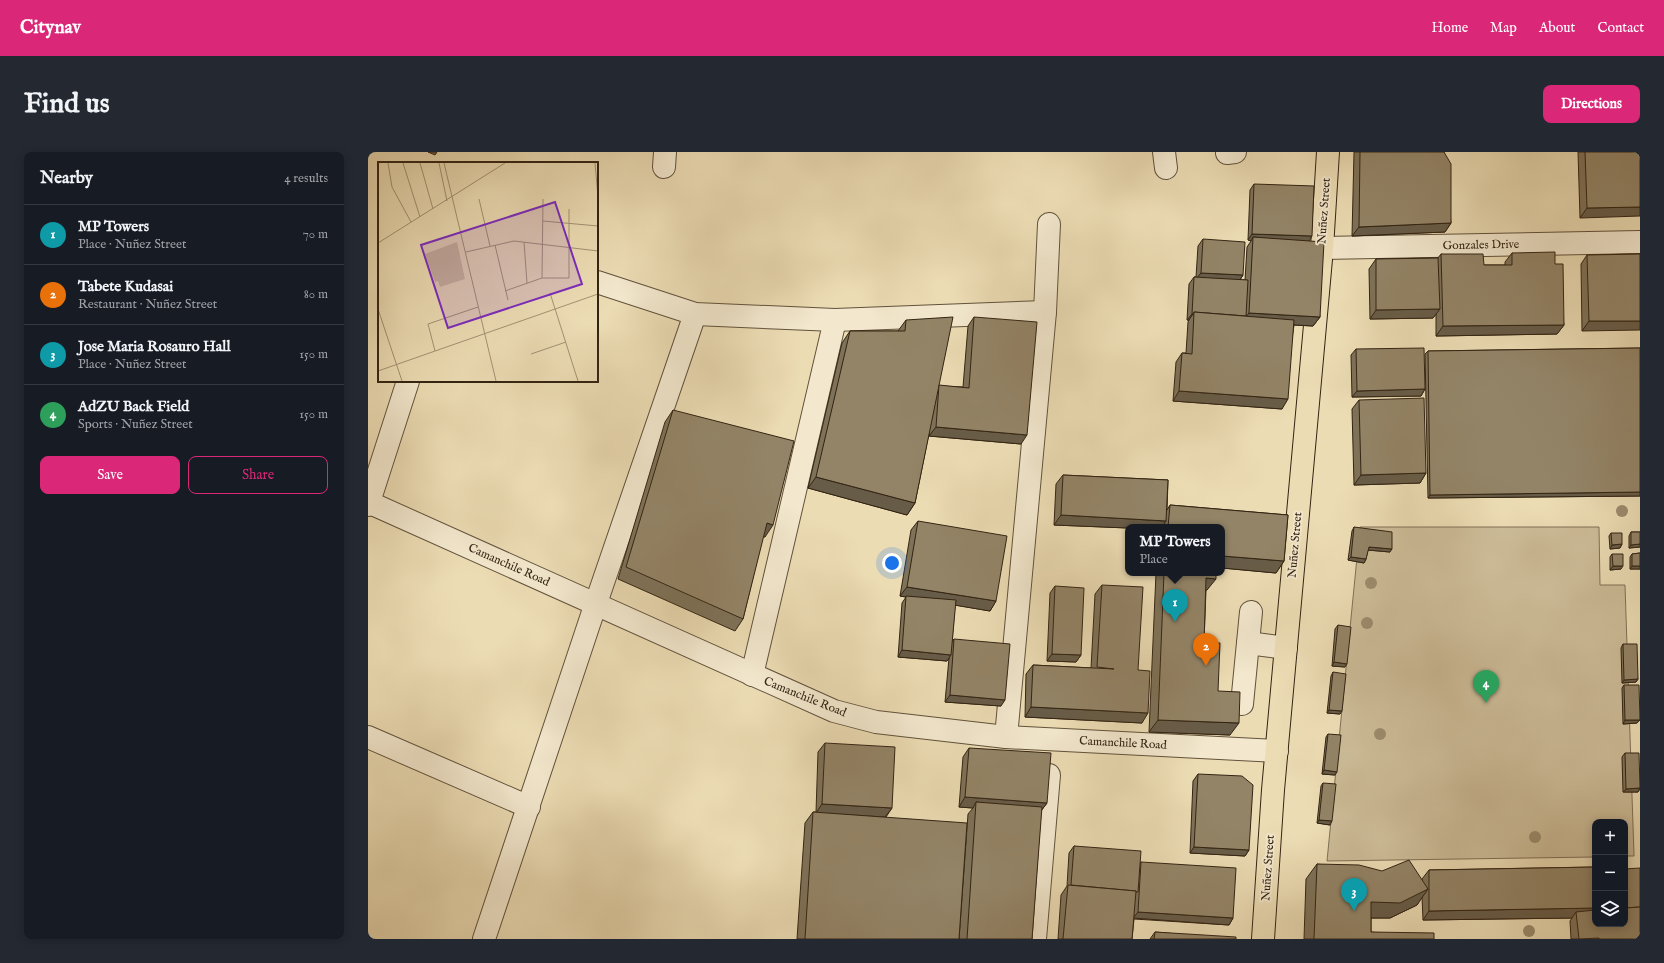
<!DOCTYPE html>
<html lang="en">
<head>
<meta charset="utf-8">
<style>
	:root { --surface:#171b24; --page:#242831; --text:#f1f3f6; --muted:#9ea1a6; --line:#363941; --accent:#db2777 }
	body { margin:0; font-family:"IM FELL English",serif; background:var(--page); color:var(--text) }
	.controls { position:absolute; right:12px; bottom:12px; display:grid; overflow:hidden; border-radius:8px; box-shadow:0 2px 10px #0003 }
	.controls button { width:36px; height:36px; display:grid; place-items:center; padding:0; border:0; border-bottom:1px solid var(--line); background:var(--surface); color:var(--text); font:20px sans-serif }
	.you { position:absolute; left:524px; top:411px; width:14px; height:14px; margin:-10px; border:3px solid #fff; border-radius:50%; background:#1a73e8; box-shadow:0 0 0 6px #1a73e833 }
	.badge { display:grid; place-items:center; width:26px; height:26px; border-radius:50%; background:var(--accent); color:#fff; font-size:13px; font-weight:700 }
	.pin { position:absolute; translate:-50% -33px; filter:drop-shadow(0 1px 2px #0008) }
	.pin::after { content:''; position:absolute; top:21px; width:14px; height:12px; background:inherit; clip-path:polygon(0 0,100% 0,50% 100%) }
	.popup { position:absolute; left:757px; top:372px; width:100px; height:52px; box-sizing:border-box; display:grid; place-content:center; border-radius:8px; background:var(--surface); filter:drop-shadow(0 1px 3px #0005); font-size:13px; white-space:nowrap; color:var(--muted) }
	.popup b { font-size:15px; color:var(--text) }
	.popup::after { content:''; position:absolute; left:50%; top:100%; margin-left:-8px; border:8px solid transparent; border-top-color:var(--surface) }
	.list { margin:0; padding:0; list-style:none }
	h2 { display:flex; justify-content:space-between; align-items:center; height:52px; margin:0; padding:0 16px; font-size:17px }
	h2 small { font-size:13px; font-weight:400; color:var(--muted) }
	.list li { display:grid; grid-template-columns:26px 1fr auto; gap:12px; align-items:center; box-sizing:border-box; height:60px; padding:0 16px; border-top:1px solid var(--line) }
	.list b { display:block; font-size:15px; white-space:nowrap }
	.list p { margin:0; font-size:13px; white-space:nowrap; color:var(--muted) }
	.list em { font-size:13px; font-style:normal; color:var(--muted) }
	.actions { display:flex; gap:8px; padding:12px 16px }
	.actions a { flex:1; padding:9px 0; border:1px solid var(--accent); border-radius:8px; text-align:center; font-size:14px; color:var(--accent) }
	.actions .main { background:var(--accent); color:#fff }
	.icon { flex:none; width:22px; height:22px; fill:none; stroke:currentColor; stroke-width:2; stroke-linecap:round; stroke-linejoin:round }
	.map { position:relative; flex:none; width:1272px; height:787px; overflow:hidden; border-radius:8px }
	header { display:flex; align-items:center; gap:24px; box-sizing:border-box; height:56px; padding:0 20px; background:var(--accent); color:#fff }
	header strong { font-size:19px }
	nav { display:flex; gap:22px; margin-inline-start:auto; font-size:14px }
	.intro { display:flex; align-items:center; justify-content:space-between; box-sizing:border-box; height:96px; padding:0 24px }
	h1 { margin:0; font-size:28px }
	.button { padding:10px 18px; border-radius:8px; background:var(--accent); color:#fff; font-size:14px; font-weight:700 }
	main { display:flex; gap:24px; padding:0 24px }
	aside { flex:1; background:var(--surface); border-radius:8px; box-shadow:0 2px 10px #0003 }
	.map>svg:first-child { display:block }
	.pitch { fill:#cdbd99; stroke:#807056 }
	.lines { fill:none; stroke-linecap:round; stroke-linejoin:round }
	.minor-casing { stroke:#61523b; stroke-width:24 }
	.major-casing { stroke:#332413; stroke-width:24 }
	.minor { stroke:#f3e8ce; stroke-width:22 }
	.major { stroke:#ecdcb4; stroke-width:22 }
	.tree { fill:#9c8c6e }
	.wall { fill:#7e7259; stroke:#332413 }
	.shaded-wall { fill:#675c48; stroke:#332413 }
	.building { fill:#938467; stroke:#332413 }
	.labels { text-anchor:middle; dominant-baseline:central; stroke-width:3.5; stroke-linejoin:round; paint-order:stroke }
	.street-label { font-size:12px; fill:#332413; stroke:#f3e8ce }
	.inset-road { fill:none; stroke:#a29274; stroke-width:1 }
	.view { fill:#7b2cbf; fill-opacity:0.15; stroke:#7b2cbf; stroke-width:2 }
	.inset-edge { fill:none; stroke:#332413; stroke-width:2 }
</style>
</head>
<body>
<header>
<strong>Citynav</strong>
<nav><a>Home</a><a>Map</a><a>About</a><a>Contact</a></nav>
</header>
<div class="intro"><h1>Find us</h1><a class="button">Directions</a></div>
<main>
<aside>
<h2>Nearby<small>4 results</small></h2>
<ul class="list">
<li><span class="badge" style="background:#0f9aa8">1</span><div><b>MP Towers</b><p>Place · Nuñez Street</p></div><em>70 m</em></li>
<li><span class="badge" style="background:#e8710a">2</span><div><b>Tabete Kudasai</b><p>Restaurant · Nuñez Street</p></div><em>80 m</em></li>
<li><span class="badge" style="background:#0f9aa8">3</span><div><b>Jose Maria Rosauro Hall</b><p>Place · Nuñez Street</p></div><em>150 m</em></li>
<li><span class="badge" style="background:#2e9e5b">4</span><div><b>AdZU Back Field</b><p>Sports · Nuñez Street</p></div><em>150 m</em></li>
</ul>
<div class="actions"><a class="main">Save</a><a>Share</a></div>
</aside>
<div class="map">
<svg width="1272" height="787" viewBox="0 0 1272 787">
	<rect width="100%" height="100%" fill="#ecdcb4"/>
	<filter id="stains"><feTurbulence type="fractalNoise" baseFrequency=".005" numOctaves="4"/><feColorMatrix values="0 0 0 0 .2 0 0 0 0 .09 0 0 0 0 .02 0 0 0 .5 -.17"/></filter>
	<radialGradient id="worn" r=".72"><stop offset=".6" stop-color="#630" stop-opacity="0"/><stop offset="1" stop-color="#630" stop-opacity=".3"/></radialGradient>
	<!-- pitch -->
	<path class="pitch" d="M992,375H1231L1232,433H1257L1266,704H1257V670H1227V705L959,709Z"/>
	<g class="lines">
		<!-- minor casing -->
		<g class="minor-casing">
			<g id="minor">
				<path d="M796,0L798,16"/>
				<path d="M859,1L867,0"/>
				<path d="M296,15L297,0"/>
				<path d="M954,96L1272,90"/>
				<path d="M229,130L327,162L467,168L677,160"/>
				<path d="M0,350L466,559L508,570L638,585L909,599"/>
				<path d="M0,353L40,229"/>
				<path d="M880,491L918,496"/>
				<path d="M384,523L467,168"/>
				<path d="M874,552L883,460"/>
				<path d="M0,585L161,655"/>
				<path d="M638,585L677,160L681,72"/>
				<path d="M116,787L228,451L327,162"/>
				<path d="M667,787L681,623"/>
			</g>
		</g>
		<!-- major casing -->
		<g class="major-casing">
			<path id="major" d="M895,787L905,638L954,96L960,0"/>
		</g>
		<!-- minor -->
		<use href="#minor" class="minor"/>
		<!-- major -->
		<use href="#major" class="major"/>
	</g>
	<!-- trees -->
	<g class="tree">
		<circle cx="1254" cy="359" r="6"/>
		<circle cx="1003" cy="431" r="6"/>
		<circle cx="999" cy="471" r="6"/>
		<circle cx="1012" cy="582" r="6"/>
		<circle cx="1167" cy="685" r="6"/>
		<circle cx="1161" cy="779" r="6"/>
	</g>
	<!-- wall -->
	<g class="wall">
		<path d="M986,0H1076L1083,71L1077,80L984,84Z"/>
		<path d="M1210,0H1272L1212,66Z"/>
		<path d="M886,32L941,89L952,165L945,174L926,173L914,257L805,249L808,210L814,201H818L820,170L821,168H819L821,132L826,125H828L830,94L835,87L875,123L872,128H877L879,95L883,89L880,88L882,38Z"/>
		<path d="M1144,101L1187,112L1196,173L1189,182L1068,184V162L1065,166L1002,167L1001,117L1008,107L1070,106L1073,102L1116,113H1137V110Z"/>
		<path d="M1272,102L1214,179L1213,112L1219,103Z"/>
		<path d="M606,165L653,292L561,284V281L547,351L539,363L440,336L474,191L482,179H530L538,168L571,234L595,235L600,174Z"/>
		<path d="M1272,196V344L1060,346L1057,202L1060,199Z"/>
		<path d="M988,197L1057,237L1053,244L984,245L983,203Z"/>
		<path d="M991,248L1058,321L1052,331L986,333L984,257Z"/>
		<path d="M305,258L397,385L395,384L375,467L367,479L250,427L297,270Z"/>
		<path d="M695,323L800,328L799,358L802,353L920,363L916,409L908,421L854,416V375H760V376L686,373L688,332Z"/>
		<path d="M550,369L628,449L622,459L587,453L584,490L586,487L633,554L577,550L581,506L579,509L530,505L534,451L538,445L532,444L543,378Z"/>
		<path d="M986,375L1022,400L1000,398L998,407L996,411L980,408L984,379Z"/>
		<path d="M1263,380H1272V395L1261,396V384Z"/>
		<path d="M1243,381L1254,392L1252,396L1242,397L1241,384Z"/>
		<path d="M1272,401V417H1262V405L1264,402Z"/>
		<path d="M1244,402L1253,417L1242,418V405Z"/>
		<path d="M788,421H848L839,438H838L836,490L862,583L781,580Z"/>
		<path d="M734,433L770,518L774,571L657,565L658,522L665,513L723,516L727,442Z"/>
		<path d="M687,434L713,503L708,510L679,509L682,441Z"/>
		<path d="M970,473L977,515L964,514L967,477Z"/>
		<path d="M1255,492L1270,527L1268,530L1254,531L1253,496Z"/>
		<path d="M965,520L972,562L959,561L963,524Z"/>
		<path d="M1256,533L1272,568L1269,571L1255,572L1254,536Z"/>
		<path d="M960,582L967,623L954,622L958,585Z"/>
		<path d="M457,591L524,656L518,665L591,787H429L437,671L445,660H448L450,600Z"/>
		<path d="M601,596L679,651L673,659L664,787H591L600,662L605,656L591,655L595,605Z"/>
		<path d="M1257,601L1272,637L1270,640H1255L1254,605Z"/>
		<path d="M830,622L881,698L877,704L822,701L825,629Z"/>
		<path d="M955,631L962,673L949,671L953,634Z"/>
		<path d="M706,694L772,711L773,710L865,766L861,773L766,767L764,787H690L693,743L699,734L701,701Z"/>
		<path d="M949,712L1054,729V727L1061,718L1227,715L1272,787H1203L1202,769L1204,766L1055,768L1054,745L1049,753L1022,766H1003V780L1066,787H936L938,727Z"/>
		<path d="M787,780L868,787H782Z"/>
	</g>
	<!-- shaded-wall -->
	<g class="shaded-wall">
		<path d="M60,0H69L67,3Z"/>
		<path d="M1272,55V64L1212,66L1219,56Z"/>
		<path d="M1083,71L1077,80L984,84L991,75Z"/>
		<path d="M884,82L944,84L940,91L885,85L883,89L880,88Z"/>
		<path d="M833,121L875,123L871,129L828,127Z"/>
		<path d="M1072,157L1065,166L1002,167L1008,158Z"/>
		<path d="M881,161L952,165L945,174L874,170Z"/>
		<path d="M824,162H825L821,168H819Z"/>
		<path d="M1221,169H1272V178L1214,179Z"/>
		<path d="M1196,173L1189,182L1068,184L1075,174Z"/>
		<path d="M1057,237L1053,244L984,245L989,239Z"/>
		<path d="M811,239L920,247L914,257L805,249Z"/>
		<path d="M568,275L659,283L653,292L561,284Z"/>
		<path d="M1058,321L1052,331L986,333L993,323Z"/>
		<path d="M448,325L547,351L539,363L440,336Z"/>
		<path d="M1272,340V344L1060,346L1062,343Z"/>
		<path d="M693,363L798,369L794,375H760V376L686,373Z"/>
		<path d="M399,371L405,373L397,385L390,383Z"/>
		<path d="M1254,392L1252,396L1242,397L1244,393Z"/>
		<path d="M1272,392V395L1261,396L1263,393Z"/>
		<path d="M1001,395L1024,397L1022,400L999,398Z"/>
		<path d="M854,404L916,409L908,421L854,416Z"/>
		<path d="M983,405L998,407L996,411L980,408Z"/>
		<path d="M1245,414H1255L1253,417L1242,418Z"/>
		<path d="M1264,414H1272V417H1262Z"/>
		<path d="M838,426L848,427L839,438H830Z"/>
		<path d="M539,435L628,449L622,459L532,444Z"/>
		<path d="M534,498L583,503L579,509L530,505Z"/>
		<path d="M684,502L713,503L708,510L679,509Z"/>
		<path d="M966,510L979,512L977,515L964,514Z"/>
		<path d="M1270,527L1268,530L1254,531L1256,528Z"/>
		<path d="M582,543L637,548L633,554L577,550Z"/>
		<path d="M663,555L780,561L774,571L657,565Z"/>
		<path d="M961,558L974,559L972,562L959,561Z"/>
		<path d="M790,568L871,571L862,583L781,580Z"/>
		<path d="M1257,568H1272L1269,571L1255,572Z"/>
		<path d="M956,618L969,620L967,623L954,622Z"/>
		<path d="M1272,636L1270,640H1255L1258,637Z"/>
		<path d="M597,645L679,651L672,660L608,650L605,656L591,655Z"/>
		<path d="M454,652L524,656L517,665L448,661Z"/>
		<path d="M951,668L964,669L962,673L949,671Z"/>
		<path d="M826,695L881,698L877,704L822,701Z"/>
		<path d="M1060,737L1049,753L1022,766H992L1003,750Z"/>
		<path d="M1227,756V766L1208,760L1204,766L1055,768L1061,759Z"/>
		<path d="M770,760L865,766L861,773L765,766Z"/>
	</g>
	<!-- building -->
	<g class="building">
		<path d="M992,0H1076L1083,12V71L991,75Z"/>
		<path d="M1217,0H1272V55L1219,56Z"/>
		<path d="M886,32L946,34L944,84L884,82Z"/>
		<path d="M885,85L956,90L952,165L881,161Z"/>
		<path d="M835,87L877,90L875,123L833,121Z"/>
		<path d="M1187,100V112H1195L1196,173L1075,174L1073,102H1115L1116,113H1144V101Z"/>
		<path d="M1272,102V169H1221L1219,103Z"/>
		<path d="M1070,106L1072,157L1008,158V107Z"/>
		<path d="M826,125L880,128L878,164L826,160L825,162H824Z"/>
		<path d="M826,160L926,168L920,247L811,239L814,201L824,202Z"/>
		<path d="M585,165L547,351L448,325L482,179H537L538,168Z"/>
		<path d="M606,165L669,170L659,283L568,275L571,233L601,236Z"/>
		<path d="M1056,196L1057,237L989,239L988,197Z"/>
		<path d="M1272,196V340L1062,343L1060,199Z"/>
		<path d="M1056,246L1058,321L993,323L991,248Z"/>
		<path d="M305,258L426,289L405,373L399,371L375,467L258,415Z"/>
		<path d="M695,323L800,328L798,369L693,363Z"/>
		<path d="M802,353L920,363L916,409L854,404V375H800Z"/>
		<path d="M550,369L639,384L628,449L539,435Z"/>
		<path d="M986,375L1024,380V397L1001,395L998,407L983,405Z"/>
		<path d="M1263,380H1272V392L1263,393Z"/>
		<path d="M1243,381H1254V392L1244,393Z"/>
		<path d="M1272,401V414H1264V402Z"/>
		<path d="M1244,402H1255V414H1245Z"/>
		<path d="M796,421H848V427L838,426L836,490L852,491L850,539L872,540L871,571L790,568Z"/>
		<path d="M734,433L775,435L770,518L782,519L780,561L663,555L665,513L746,517L729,515Z"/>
		<path d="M687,434L716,436L713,503L684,502Z"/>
		<path d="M538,444L588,448L583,503L534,498Z"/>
		<path d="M970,473L983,475L979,512L966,510Z"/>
		<path d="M586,487L642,492L637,548L582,543Z"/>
		<path d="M1255,492H1269L1270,527L1256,528Z"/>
		<path d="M965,520L978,522L974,559L961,558Z"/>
		<path d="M1256,533H1271L1272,568H1257Z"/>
		<path d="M960,582L973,583L969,620L956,618Z"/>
		<path d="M457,591L527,595L524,656L454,652Z"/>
		<path d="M601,596L683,601L679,651L597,645Z"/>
		<path d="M1257,601H1271L1272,636L1258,637Z"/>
		<path d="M830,622L874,624L885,633L881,698L826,695Z"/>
		<path d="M955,631L968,632L964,669L951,668Z"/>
		<path d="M608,650L674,655L664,787H599Z"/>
		<path d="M445,660L599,671L591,787H437Z"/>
		<path d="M706,694L773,699L770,740H768V739L703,733Z"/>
		<path d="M1041,708L1060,737L1032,751L1003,750V780L1066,781V787H946L949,712L991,713L1014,719Z"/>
		<path d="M773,710L868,716L865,766L770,760Z"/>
		<path d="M1227,715V756L1061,759V718Z"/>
		<path d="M1272,716V755L1257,756V717Z"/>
		<path d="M700,733L768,739L764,787H695Z"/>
		<path d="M1272,755V787H1231V786L1211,787L1208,760L1227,758V772H1257V756Z"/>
		<path d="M787,780L868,785V787H786Z"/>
	</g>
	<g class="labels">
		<!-- street labels -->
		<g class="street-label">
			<text transform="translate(956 59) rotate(-86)">Nuñez Street</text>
			<text transform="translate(1113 93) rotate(-1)">Gonzales Drive</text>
			<text transform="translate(927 393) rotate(-85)">Nuñez Street</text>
			<text transform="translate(141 413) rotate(24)">Camanchile Road</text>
			<text transform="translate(437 545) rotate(22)">Camanchile Road</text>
			<text transform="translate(755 591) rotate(3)">Camanchile Road</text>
			<text transform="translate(900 716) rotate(-86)">Nuñez Street</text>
		</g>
	</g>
	<!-- overview -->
	<g transform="translate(10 10)">
		<rect width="220" height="220" fill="#ecdcb4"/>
		<path d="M79,80L87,117L62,125L60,119L57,120L47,92Z" fill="#cdbd99"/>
		<path class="inset-road" d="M10,1L14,25L33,60M25,1L42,55M42,1L55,47M61,1L69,39M66,1L118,219M217,1L220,35M101,37L112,84M165,59L220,64M146,80L149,121M0,81L127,1M117,83L130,138M88,90L136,79L220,89M164,116L165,37M127,129L164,116H191V47M172,131L200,219M0,147L24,219M57,189L50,162L100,145M153,192L188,180M0,209L220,132"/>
		<path class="view" d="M177,40L204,122L70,166L43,83Z"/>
		<rect width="220" height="220" class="inset-edge"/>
	</g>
	<rect width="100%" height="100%" filter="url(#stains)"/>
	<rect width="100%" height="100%" fill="url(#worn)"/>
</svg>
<div class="controls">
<button>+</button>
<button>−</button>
<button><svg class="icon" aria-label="layers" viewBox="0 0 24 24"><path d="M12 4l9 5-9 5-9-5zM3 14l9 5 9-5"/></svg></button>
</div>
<div class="you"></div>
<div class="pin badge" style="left:807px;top:470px;background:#0f9aa8">1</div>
<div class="popup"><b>MP Towers</b>Place</div>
<div class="pin badge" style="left:838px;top:514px;background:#e8710a">2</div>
<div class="pin badge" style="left:986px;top:759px;background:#0f9aa8">3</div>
<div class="pin badge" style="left:1118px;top:551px;background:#2e9e5b">4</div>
</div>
</main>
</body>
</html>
